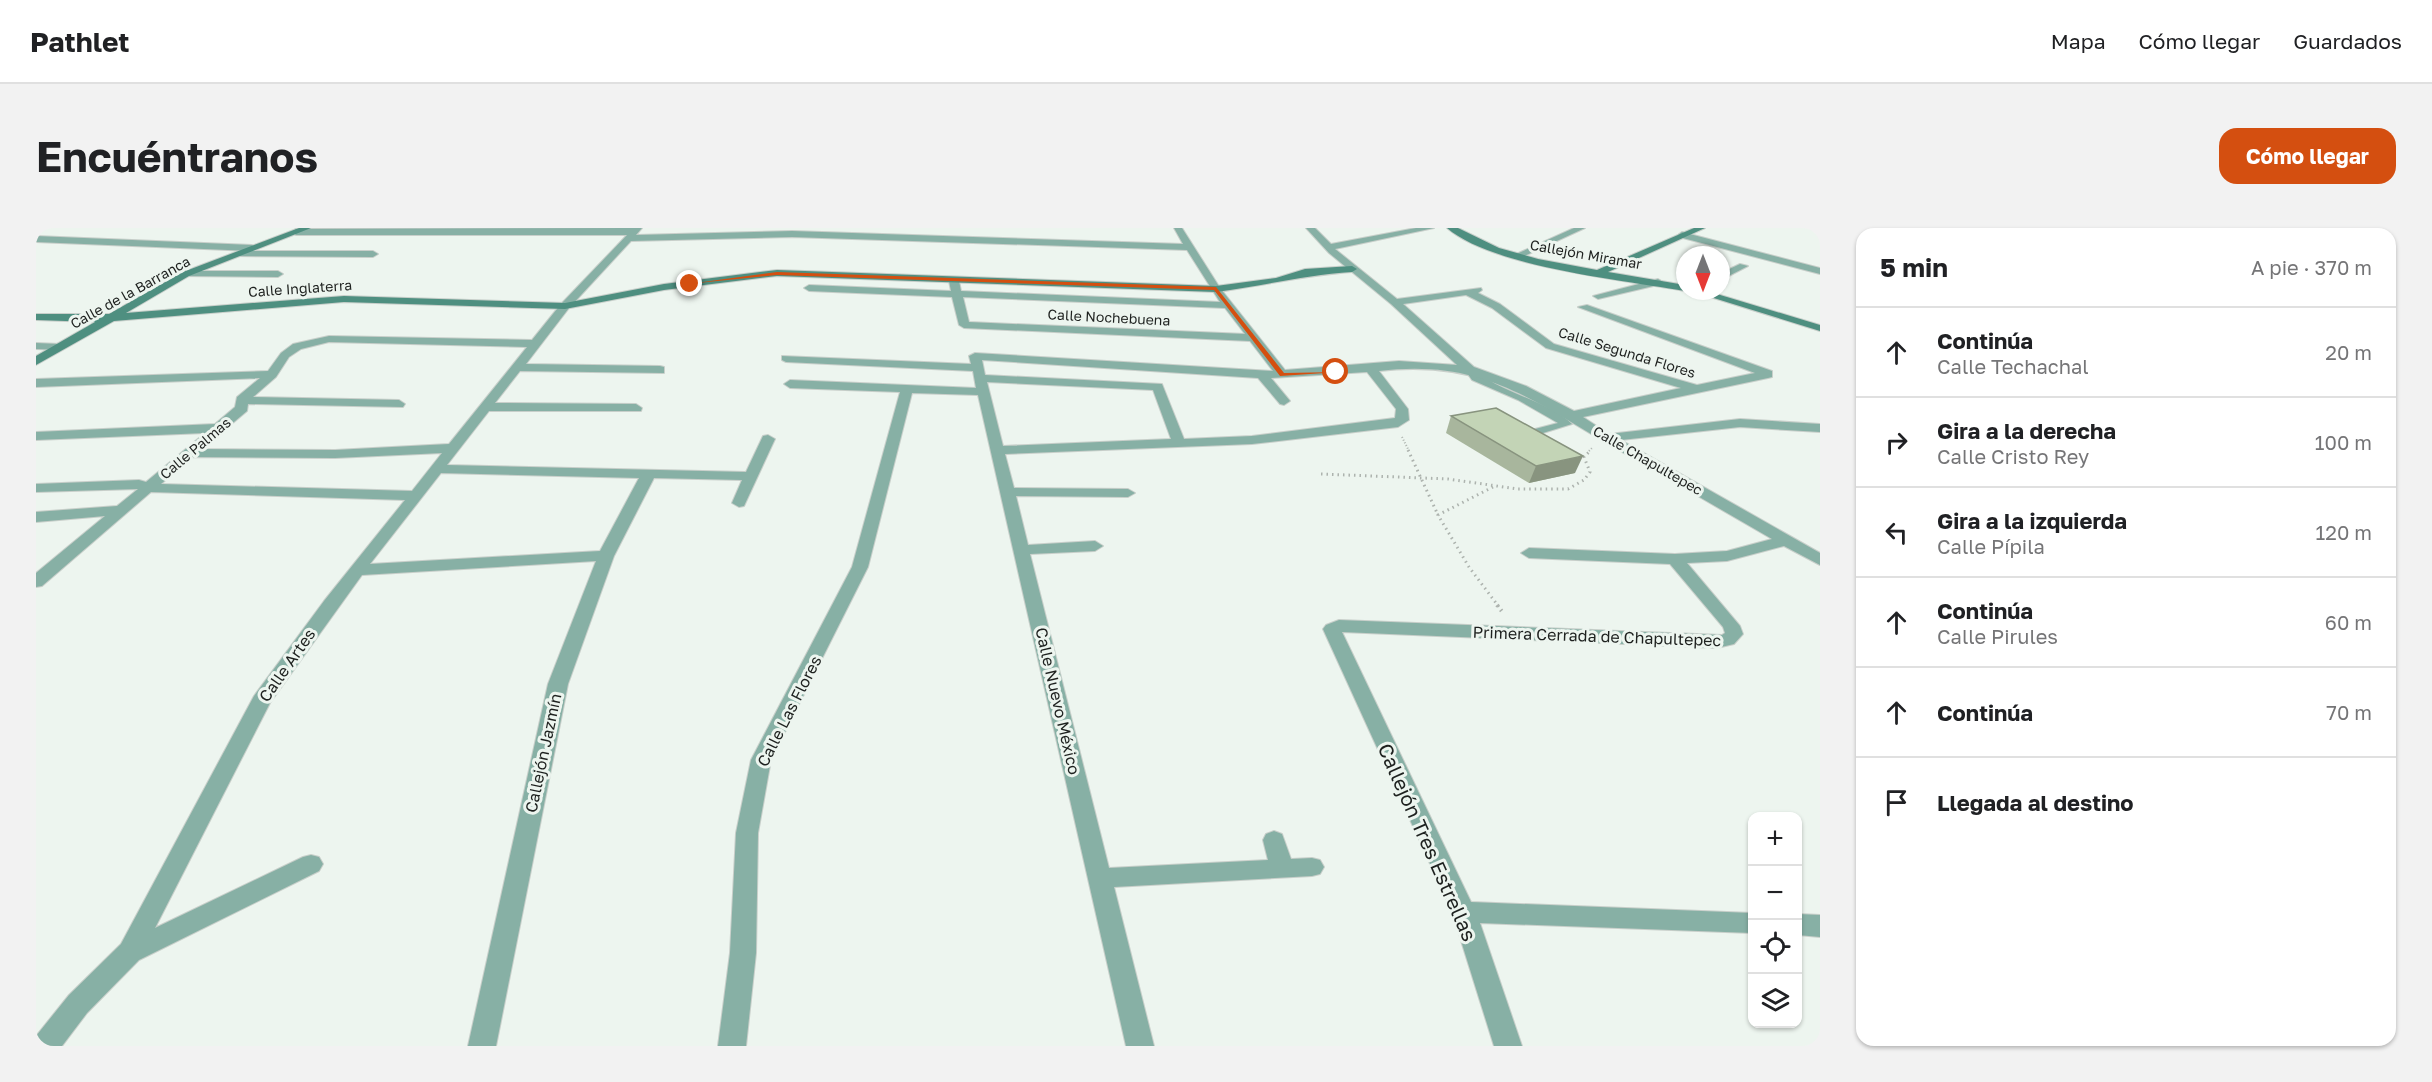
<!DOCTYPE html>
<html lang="es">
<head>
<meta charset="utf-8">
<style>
	:root { --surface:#fff; --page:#f2f2f2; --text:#202124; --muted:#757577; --line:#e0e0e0; --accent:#d44f10 }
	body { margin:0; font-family:"Golos Text",sans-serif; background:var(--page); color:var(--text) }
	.controls { position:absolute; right:18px; bottom:18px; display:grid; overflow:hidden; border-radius:12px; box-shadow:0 2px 4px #0004 }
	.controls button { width:54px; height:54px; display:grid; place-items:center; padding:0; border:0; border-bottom:2px solid var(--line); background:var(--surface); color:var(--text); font:30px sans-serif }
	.compass { position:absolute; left:1640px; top:18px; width:54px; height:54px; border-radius:50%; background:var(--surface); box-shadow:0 2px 4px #0004; rotate:180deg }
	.stop { position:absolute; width:18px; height:18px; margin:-14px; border:4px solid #d44f10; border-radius:50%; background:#fff }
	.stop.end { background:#d44f10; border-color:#fff; box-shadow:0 2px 6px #0008 }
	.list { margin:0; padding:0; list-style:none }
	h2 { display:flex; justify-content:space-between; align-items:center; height:78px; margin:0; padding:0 24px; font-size:26px }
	h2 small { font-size:20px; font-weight:400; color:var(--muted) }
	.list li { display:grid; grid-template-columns:39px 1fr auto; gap:18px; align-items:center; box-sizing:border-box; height:90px; padding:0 24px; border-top:2px solid var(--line) }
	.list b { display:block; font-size:22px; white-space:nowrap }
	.list p { margin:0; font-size:20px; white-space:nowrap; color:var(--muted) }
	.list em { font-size:20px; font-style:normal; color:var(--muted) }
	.icon { flex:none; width:33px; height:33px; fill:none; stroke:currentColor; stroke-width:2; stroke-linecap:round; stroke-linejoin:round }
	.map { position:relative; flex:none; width:1784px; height:818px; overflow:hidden; border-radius:18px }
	header { display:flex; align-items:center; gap:36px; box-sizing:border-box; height:84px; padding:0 30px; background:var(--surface); border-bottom:2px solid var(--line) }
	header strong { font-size:28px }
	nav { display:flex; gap:33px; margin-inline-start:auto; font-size:21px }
	.intro { display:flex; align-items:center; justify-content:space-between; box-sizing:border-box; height:144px; padding:0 36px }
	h1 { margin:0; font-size:42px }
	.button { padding:15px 27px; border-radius:18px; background:var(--accent); color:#fff; font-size:21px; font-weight:700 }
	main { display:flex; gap:36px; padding:0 36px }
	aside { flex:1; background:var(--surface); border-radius:18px; box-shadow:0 2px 4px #0004 }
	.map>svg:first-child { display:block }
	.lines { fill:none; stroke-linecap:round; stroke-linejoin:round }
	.lane-casing { stroke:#c8cfca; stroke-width:2 }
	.street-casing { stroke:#c8cfca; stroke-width:2 }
	.secondary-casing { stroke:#c8cfca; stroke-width:2 }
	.path-far2 { stroke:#adb3ae; stroke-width:2; stroke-dasharray:1 2; stroke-linecap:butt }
	.path-far1 { stroke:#adb3ae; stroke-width:3; stroke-dasharray:1.5 4; stroke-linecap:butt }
	.path { stroke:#adb3ae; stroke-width:4; stroke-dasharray:1.5 4.5; stroke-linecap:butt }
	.lane { fill:#87b0a5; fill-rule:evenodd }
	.street { fill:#87b0a5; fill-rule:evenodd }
	.secondary { fill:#4e8f80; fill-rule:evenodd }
	.wall { fill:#a8b69d }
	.shaded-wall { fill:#88947f }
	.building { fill:#c3d4b6; stroke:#88947f; stroke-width:1.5 }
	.route { fill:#d44f10 }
	.labels { text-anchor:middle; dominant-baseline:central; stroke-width:6; stroke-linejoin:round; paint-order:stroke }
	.far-street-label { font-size:14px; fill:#1e211f; stroke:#edf5ef }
	.street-label { font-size:16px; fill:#1e211f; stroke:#edf5ef }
	.near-street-label { font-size:20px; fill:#1e211f; stroke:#edf5ef }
</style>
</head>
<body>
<header>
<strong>Pathlet</strong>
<nav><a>Mapa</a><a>Cómo llegar</a><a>Guardados</a></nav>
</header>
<div class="intro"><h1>Encuéntranos</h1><a class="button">Cómo llegar</a></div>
<main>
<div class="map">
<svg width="1784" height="818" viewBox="0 0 1784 818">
	<rect width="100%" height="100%" fill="#edf5ef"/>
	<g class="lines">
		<!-- lane casing -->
		<g class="lane-casing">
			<path id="lane" d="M1430,140H1438C1454,161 1513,173 1536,196L1507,205H1499V201L1522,195L1482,172L1436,152L1429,142Z"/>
		</g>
		<!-- street casing -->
		<g class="street-casing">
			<g id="street">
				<path d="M597,0H606L600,7L756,3L1147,16L1138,0H1146L1184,60L1249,142L1363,133L1421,137L1355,76L1293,25L1270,0H1279L1295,16L1380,0H1398L1299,21L1361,71L1445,60L1446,62L1442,65L1464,76L1518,116L1661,157L1719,145L1542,79L1551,77L1736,143V149L1732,150L1547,189L1573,206L1704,191L1784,196V204L1704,199L1585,212L1784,325V337L1748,318L1691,333L1651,335L1704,398L1707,406L1698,416L1681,420L1306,404L1435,674L1716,685V705L1444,695L1486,818H1458L1416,684L1287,401L1290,397L1303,392L1686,407L1689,405L1687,399L1634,336L1493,330L1485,325L1493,320L1639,326L1691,323L1736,311C1684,281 1631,250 1579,220C1494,171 1446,131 1343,143L1372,181L1373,192L1362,199L1216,216L969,226L978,260L1092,261L1099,265L1092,269L980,268L992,317L1059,313L1067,318L1059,323L994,326L1073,640L1232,632L1227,612L1230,606L1238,603L1246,606L1255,631L1276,630L1284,632L1288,639L1284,646L1276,648L1078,659L1118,818H1090L942,167L876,165L832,339L735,532L722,605L720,725L710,818H682L694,725L700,605L715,532L816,339L864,164L754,160L748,156L754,152L940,160L937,143L750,134L746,132V128L935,136L933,128L939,125L1237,143L1214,113L928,100L923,97L916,69L773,63L768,60L773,57L915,63L913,53L918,50L923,53L925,63L1184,74L1151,22L756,9L595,13L533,80L490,136L624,138L628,139V145L484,143L459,175L600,176L606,180L605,183H453L411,237L710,244L727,208L732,207L739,211L708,278L703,279L696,275L706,252L618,250L578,328L532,456L460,818H432L512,456L560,333L326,347L234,475L119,700L267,629L275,627L283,629L287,636L283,643L103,732L51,785L26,818H0V808L33,767L85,716L218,468L288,373L369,272L115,264L6,358L0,359V345L69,288L0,294V284L81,278L102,261L0,264V256L103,252L110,254L169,205L0,212V204L179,196L199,179L201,169L224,150L0,159V151L232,143L245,125L257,116L293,108L496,112L525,76L591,7H260L256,4L260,1ZM1430,67L1456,80L1510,120L1645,160L1538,183L1490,158L1438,139L1367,76ZM927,69L1189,80L1209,106L933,94ZM293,114L491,119L413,216L299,222L166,221L211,183L212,176L367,179L369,176L363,172L217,169L240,149L253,129L265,121ZM946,132L1222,150L1244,176L1248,177L1254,173L1235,150L1331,144L1360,181L1359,190L1216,208L1148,211L1126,156L949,147ZM951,154L1117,162L1135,211L967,218ZM406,225L376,263L125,256L156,229L299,230ZM405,245L603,250L564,323L334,336Z"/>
				<path d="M1538,0H1549L1484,30L1476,28Z"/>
				<path d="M1646,4L1784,40V46L1643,9L1642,7Z"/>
				<path d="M0,8L216,17L221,20L216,23L0,14Z"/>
				<path d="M204,23H337L342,26L337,29L201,28L199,26Z"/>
				<path d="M1704,36L1712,38L1685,52V45Z"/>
				<path d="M150,43H242L247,46L242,49L147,48L145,46Z"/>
				<path d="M1622,51L1627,54L1626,56L1562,71L1557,68Z"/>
				<path d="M0,115L24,116L30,119L24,122L0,121Z"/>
				<path d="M1762,686L1784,687V709L1762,707Z"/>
			</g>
		</g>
		<!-- secondary casing -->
		<g class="secondary-casing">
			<g id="secondary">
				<path d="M263,0H275L153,48L90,85L308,68L529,75L628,56L741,42L1180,58L1240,50L1269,41L1316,38L1321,41L1316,44C1270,47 1226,58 1180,64L741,48L628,62L529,81L308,74L78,93L0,137V128L59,94L0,92V86H73L147,44Z"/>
				<path d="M1411,0H1422L1463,20L1502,31L1561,42L1658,0H1669L1572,44L1649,57V63C1588,52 1456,39 1411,0Z"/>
				<path d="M1655,63H1671L1784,97V103Z"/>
			</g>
		</g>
		<!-- path-far2 -->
		<g class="path-far2">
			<path d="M1366,209L1373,223"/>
			<path d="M1553,223L1556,220"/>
		</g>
		<!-- path-far1 -->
		<g class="path-far1">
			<path d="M1372,222L1402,287"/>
			<path d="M1285,246L1412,251L1482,261H1532L1548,252L1554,244L1548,229L1555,222"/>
			<path d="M1457,259L1402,287L1433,339L1463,379"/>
		</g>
		<!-- path -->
		<path class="path" d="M1461,377L1468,386"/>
		<!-- lane -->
		<use href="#lane" class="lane"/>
		<!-- street -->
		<use href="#street" class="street"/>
		<!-- secondary -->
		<use href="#secondary" class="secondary"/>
	</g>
	<!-- wall -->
	<path class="wall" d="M1415,188L1539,245L1493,255L1410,205Z"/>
	<!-- shaded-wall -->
	<path class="shaded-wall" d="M1547,228L1539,245L1493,255L1500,238Z"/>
	<!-- building -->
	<path class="building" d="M1460,180L1547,228L1500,238L1415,188Z"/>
	<!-- route -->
	<path class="route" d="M741,44L1180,59L1248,145L1304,144L1244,148L1178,62L741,47L652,56Z"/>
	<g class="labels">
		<!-- far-street labels -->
		<g class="far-street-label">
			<text transform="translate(1550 26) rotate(10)">Callejón Miramar</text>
			<text transform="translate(264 60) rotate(-4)">Calle Inglaterra</text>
			<text transform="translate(94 64) rotate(-29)">Calle de la Barranca</text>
			<text transform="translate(1073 89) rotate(3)">Calle Nochebuena</text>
			<text transform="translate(1591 124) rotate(17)">Calle Segunda Flores</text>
			<text transform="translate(159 220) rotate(-40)">Calle Palmas</text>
			<text transform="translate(1612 232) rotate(30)">Calle Chapultepec</text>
		</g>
		<!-- street labels -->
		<g class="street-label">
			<text transform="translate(1561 408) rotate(2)">Primera Cerrada de Chapultepec</text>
			<text transform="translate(251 437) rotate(-55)">Calle Artes</text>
			<text transform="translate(1022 473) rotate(77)">Calle Nuevo México</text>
			<text transform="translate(753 483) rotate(-63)">Calle Las Flores</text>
			<text transform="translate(507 525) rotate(-78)">Callejón Jazmín</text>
		</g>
		<!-- near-street labels -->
		<g class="near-street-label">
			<text transform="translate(1392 614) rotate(66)">Callejón Tres Estrellas</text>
		</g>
	</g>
</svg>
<div class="controls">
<button>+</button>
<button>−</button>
<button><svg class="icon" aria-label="locate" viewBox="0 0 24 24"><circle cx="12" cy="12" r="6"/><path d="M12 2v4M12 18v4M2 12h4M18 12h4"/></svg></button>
<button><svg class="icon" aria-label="layers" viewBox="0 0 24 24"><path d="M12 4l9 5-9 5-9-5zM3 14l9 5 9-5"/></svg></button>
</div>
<svg class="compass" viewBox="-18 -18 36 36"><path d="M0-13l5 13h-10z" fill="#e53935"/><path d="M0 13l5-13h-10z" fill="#757577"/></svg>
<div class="stop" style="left:1300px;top:144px"></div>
<div class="stop end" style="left:654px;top:56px"></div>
</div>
<aside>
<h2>5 min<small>A pie · 370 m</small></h2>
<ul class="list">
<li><svg class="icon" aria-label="ahead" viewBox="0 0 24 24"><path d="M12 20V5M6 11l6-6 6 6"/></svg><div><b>Continúa</b><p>Calle Techachal</p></div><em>20 m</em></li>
<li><svg class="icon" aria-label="right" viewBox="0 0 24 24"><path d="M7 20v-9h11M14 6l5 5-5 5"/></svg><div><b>Gira a la derecha</b><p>Calle Cristo Rey</p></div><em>100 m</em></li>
<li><svg class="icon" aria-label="left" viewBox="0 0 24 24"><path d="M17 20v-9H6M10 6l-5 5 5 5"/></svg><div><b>Gira a la izquierda</b><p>Calle Pípila</p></div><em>120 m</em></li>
<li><svg class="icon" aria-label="ahead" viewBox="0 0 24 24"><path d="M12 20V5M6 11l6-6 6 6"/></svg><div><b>Continúa</b><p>Calle Pirules</p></div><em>60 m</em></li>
<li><svg class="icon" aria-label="ahead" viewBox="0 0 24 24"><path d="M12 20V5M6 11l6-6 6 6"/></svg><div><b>Continúa</b></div><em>70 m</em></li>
<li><svg class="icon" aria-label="arrive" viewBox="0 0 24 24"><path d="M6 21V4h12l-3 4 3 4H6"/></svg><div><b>Llegada al destino</b></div></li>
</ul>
</aside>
</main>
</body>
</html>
